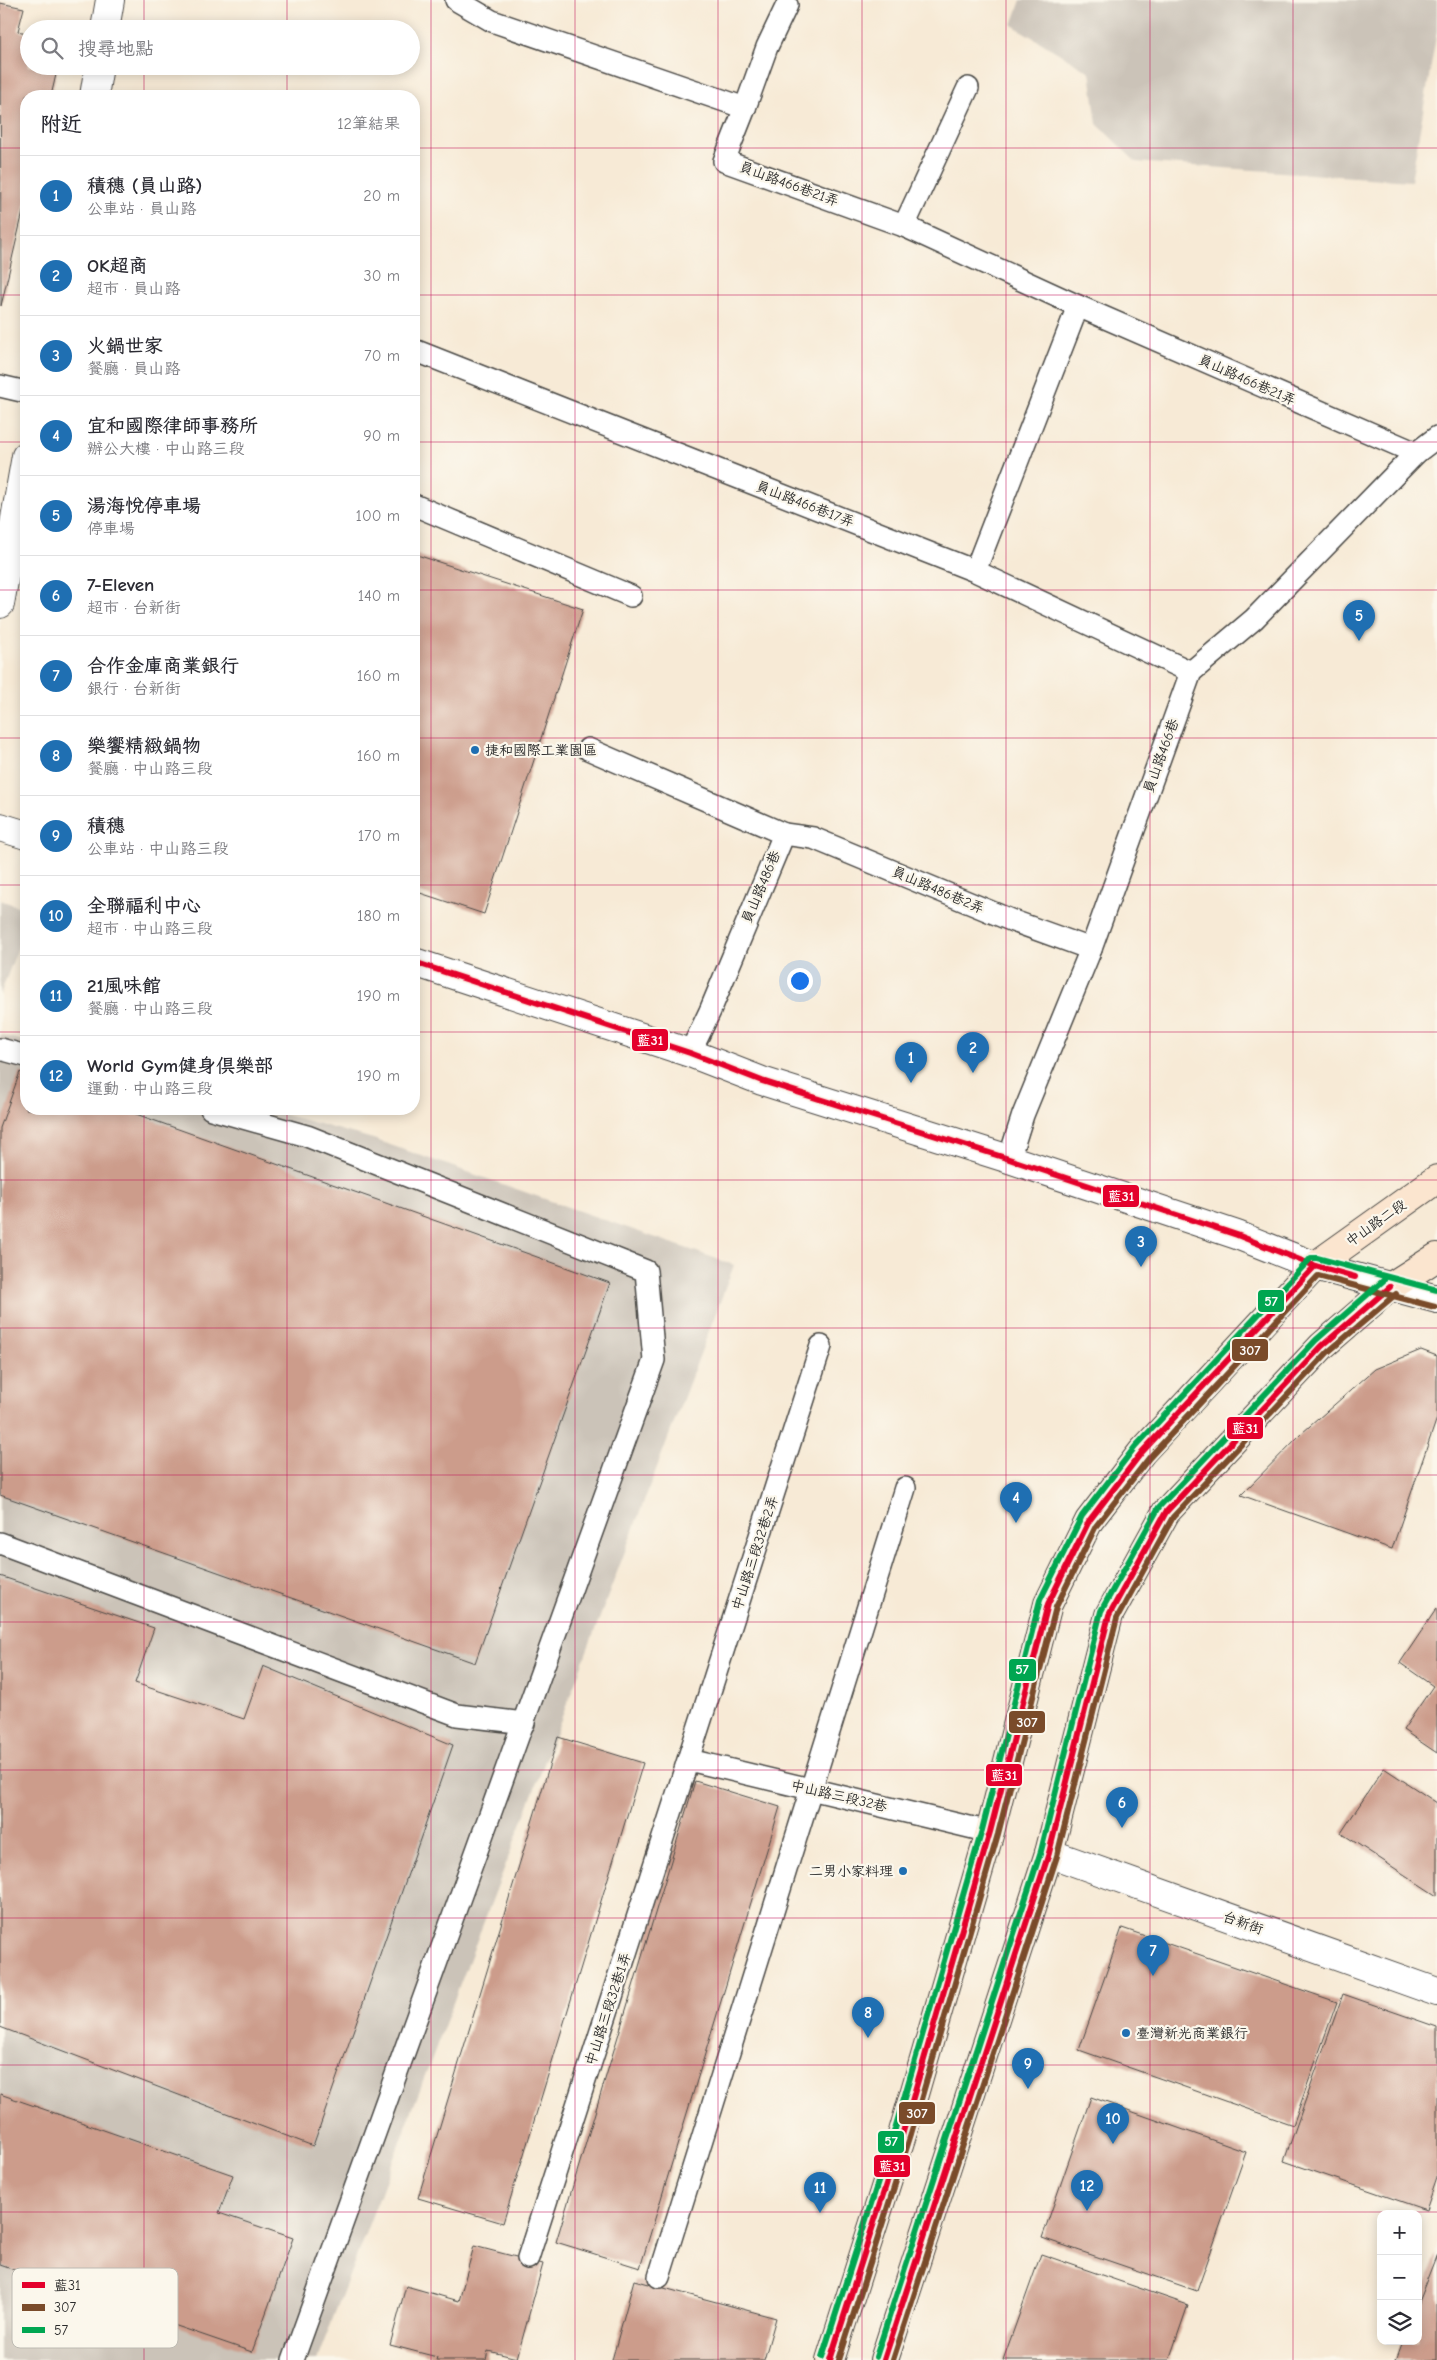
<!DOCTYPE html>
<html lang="zh-TW">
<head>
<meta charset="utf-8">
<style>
	:root { --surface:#fff; --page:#f7f7f7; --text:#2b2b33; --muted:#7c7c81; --line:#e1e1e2; --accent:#1f6fb2 }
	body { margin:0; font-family:"Comic Neue","LXGW WenKai TC",sans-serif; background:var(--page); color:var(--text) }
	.controls { position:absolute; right:15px; bottom:15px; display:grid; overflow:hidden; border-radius:10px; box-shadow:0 2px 12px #0003 }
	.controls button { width:45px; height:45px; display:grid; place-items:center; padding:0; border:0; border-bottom:1px solid var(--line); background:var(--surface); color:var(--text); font:25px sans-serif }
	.you { position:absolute; left:799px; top:980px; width:18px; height:18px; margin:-12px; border:4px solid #fff; border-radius:50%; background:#1a73e8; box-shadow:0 0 0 8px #1a73e833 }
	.badge { display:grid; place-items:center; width:32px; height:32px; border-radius:50%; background:var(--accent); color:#fff; font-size:16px; font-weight:700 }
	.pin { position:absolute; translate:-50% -41px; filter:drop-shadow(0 1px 2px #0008) }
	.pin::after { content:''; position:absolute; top:26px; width:18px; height:15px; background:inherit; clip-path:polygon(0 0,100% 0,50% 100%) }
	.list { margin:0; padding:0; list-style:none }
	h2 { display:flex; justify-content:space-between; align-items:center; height:65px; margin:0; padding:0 20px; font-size:21px }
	h2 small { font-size:16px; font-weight:400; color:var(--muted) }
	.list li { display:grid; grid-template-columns:32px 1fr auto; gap:15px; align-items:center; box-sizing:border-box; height:80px; padding:0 20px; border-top:1px solid var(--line) }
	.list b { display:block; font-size:19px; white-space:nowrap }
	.list p { margin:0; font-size:16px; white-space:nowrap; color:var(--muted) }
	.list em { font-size:16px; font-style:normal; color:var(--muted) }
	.icon { flex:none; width:28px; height:28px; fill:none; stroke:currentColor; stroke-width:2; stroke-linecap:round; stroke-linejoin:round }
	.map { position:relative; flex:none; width:1437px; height:2360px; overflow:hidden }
	.search { position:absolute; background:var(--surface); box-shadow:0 2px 12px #0003; left:20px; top:20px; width:400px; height:55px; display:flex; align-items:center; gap:12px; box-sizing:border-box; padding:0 18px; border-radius:28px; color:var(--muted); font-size:19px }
	.panel { position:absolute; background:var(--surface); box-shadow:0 2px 12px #0003; left:20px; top:90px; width:400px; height:1025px; border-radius:20px }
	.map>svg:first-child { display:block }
	.industrial { fill:#cbc3b8 }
	.building { fill:#cc9c8b }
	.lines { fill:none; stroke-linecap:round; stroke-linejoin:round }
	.service-casing { stroke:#4a4845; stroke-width:24 }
	.minor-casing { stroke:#4a4845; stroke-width:30 }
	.tertiary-casing { stroke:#4a4845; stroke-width:30 }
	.secondary-casing { stroke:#4a4845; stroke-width:30 }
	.service { stroke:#fff; stroke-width:21 }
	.minor { stroke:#fff; stroke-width:28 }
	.tertiary { stroke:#fff; stroke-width:28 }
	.secondary { stroke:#fbe5cf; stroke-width:28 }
	.bus-1-casing { stroke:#fbf7ec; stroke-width:10 }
	.bus-2-casing { stroke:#fbf7ec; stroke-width:10 }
	.bus-3-casing { stroke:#fbf7ec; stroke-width:10 }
	.bus-1 { stroke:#e4002b; stroke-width:6 }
	.bus-2 { stroke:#7a4b2a; stroke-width:6 }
	.bus-3 { stroke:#00a651; stroke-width:6 }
	.grid { fill:none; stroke:#c2185b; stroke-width:1; stroke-opacity:0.55 }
	.poi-dot { fill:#1f6fb2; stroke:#fbf7ec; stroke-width:2 }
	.labels { text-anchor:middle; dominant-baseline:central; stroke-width:4.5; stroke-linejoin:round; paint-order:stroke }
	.street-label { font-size:14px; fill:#2b2b2b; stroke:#fbf7ec }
	.poi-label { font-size:14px; fill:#2b2b2b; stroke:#fbf7ec; text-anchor:start }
	.key { fill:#fbf7ec; stroke:#bdbab2; stroke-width:1 }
	.key-label { font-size:14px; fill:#2b2b2b }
	.line-badge { stroke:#fbf7ec; stroke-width:2 }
	.badge-label { font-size:14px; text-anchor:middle; font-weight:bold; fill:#fff }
</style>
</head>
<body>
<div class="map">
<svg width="1437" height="2360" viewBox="0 0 1437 2360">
	<rect width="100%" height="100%" fill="#fbf7ec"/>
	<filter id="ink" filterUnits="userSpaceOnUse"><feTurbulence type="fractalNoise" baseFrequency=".02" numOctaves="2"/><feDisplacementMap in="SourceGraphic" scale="10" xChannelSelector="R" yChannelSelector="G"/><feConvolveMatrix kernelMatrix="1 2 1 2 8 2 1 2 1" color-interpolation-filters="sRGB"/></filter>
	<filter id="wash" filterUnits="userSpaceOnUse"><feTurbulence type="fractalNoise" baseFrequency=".0096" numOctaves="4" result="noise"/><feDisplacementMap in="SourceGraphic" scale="20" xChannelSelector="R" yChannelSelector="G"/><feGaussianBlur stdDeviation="1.12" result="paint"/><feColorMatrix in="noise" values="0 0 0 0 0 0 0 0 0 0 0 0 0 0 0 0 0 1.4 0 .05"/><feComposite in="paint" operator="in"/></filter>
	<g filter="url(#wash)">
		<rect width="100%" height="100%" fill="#f7ead6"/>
		<!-- industrial -->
		<g class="industrial">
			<path d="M1021,0H1437V31L1411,181L1136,162L1097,124L1090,72L1012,25Z"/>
			<path d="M0,900L26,909V926L0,995Z"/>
			<path d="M0,1034L26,1042V1109H265L373,1139L734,1265L317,2360H0Z"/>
		</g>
		<g id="blocks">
			<!-- building -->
			<g class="building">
				<path d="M0,3L24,8L18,31L29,34V66H58L51,96H26V199L1,306Z"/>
				<path d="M414,554L583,609L484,914L414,891Z"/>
				<path d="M20,1072L26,1075V1109H122L610,1283L475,1663L0,1495V1128Z"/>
				<path d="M1421,1350L1437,1356V1418L1392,1549L1241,1495L1302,1433L1375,1369Z"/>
				<path d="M0,1576L154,1628L135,1683L244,1719L263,1666L453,1745L313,2146L0,2027Z"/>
				<path d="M1437,1608V1753L1403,1730L1433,1686L1400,1663Z"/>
				<path d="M558,1737L643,1763L503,2223L418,2198Z"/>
				<path d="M1384,1768L1437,1803V1896L1341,1833Z"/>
				<path d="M695,1781L780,1807L640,2268L556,2242Z"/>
				<path d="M1122,1928L1337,2002L1293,2125L1079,2050Z"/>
				<path d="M1343,1994L1437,2027V2178L1426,2210L1284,2161Z"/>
				<path d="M0,2094L233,2175L219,2213L293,2238L252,2352L0,2265Z"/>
				<path d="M1091,2097L1246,2152L1197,2291L1042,2238Z"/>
				<path d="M474,2246L543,2264L517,2358L488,2351L486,2360H436L437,2357L390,2345L406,2286L459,2301Z"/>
				<path d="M1041,2254L1188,2305L1169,2360H1003Z"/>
				<path d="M1437,2254V2360H1396L1403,2341H1418V2302Z"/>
				<path d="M634,2280L776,2318L764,2360H612Z"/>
			</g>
		</g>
	</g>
	<g filter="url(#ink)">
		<use href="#blocks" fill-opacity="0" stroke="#4a4845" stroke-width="1"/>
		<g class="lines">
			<!-- service casing -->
			<g class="service-casing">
				<g id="service">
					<path d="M456,0L492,21L745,108L724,161L904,226L1078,306L1416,453"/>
					<path d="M745,108L767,47L787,5"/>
					<path d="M904,226L968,88"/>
					<path d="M414,350L975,571L1191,672"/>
					<path d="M0,386L26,392"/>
					<path d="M414,505L631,596"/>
					<path d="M975,571L1078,306"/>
					<path d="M588,749L784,834L710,1011L690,1053"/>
					<path d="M784,834L813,838L1013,921L1091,949"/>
					<path d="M0,1049L26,1056"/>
					<path d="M211,1109L307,1136L646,1271L654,1360L293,2360"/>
					<path d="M1009,1159L1023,1115L1091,949L1191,672L1254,619L1416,453L1437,437"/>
					<path d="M0,1543L457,1715L524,1723"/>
					<path d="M689,1760L990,1832"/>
					<path d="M528,2258L821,1346"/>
					<path d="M659,2277L905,1488"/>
				</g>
			</g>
			<!-- minor casing -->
			<g class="minor-casing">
				<g id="minor">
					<path d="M105,29L110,0"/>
					<path d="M94,96L99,66"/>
					<path d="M0,604L26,456"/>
					<path d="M1049,1853L1437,1992"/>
				</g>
			</g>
			<!-- tertiary casing -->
			<g class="tertiary-casing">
				<g id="tertiary">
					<path d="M0,827L26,835"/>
					<path d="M414,962L690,1053L762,1081L1009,1159L1237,1235L1315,1266L1437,1299"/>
				</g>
			</g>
			<!-- secondary casing -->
			<g class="secondary-casing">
				<g id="secondary">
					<path d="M830,2360L903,2132L990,1832L1048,1604L1089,1521L1142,1452L1315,1266L1437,1179"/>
					<path d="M884,2360L1049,1853L1109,1615L1166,1512L1322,1346L1390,1287L1437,1257"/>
				</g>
			</g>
			<!-- service -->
			<use href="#service" class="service"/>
			<!-- minor -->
			<use href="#minor" class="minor"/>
			<!-- tertiary -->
			<use href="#tertiary" class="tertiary"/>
			<!-- secondary -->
			<use href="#secondary" class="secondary"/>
			<!-- bus-1 casing -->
			<g class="bus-1-casing">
				<g id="bus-1">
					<path d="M414,962L690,1053L762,1081L1009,1159L1237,1235L1315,1266L1355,1277"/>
					<path d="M830,2360L903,2132L990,1832L1048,1604L1089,1521L1142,1452L1315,1266"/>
					<path d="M884,2360L1049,1853L1109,1615L1166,1512L1322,1346L1390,1287"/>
				</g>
			</g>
			<!-- bus-2 casing -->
			<g class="bus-2-casing">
				<g id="bus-2">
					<path d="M839,2360L911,2134L998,1834L1056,1607L1096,1526L1149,1458L1318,1276L1435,1307"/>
					<path d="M893,2360L1057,1856L1117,1618L1173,1517L1328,1352L1396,1294"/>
				</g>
			</g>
			<!-- bus-3 casing -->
			<g class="bus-3-casing">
				<g id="bus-3">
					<path d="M822,2357L895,2129L982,1830L1040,1600L1082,1516L1135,1447L1311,1258H1317L1437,1290"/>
					<path d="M876,2357L1041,1851L1101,1611L1159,1507L1316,1340L1384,1280"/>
				</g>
			</g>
			<!-- bus-1 -->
			<use href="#bus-1" class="bus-1"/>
			<!-- bus-2 -->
			<use href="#bus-2" class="bus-2"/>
			<!-- bus-3 -->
			<use href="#bus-3" class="bus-3"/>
		</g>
	</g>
	<!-- grid -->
	<path class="grid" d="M144,0V29M287,0V29M431,0V2360M575,0V2360M718,0V2360M862,0V2360M1006,0V2360M1150,0V2360M1293,0V2360M144,66V96M287,66V96M0,148H26M414,148H1437M0,295H26M414,295H1437M0,442H26M414,442H1437M0,590H26M414,590H1437M0,738H26M414,738H1437M0,885H26M414,885H1437M0,1032H26M414,1032H1437M144,1109V2360M287,1109V2360M0,1180H1437M0,1328H1437M0,1475H1437M0,1622H1437M0,1770H1437M0,1918H1437M0,2065H1437M0,2212H1437"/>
	<!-- markers -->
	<g class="poi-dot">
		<circle cx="475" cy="750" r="5"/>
		<circle cx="903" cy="1871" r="5"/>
		<circle cx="1126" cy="2033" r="5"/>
	</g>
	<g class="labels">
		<!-- street labels -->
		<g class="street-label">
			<text transform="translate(789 184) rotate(20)">員山路466巷21弄</text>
			<text transform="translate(1247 380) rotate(24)">員山路466巷21弄</text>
			<text transform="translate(805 504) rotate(21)">員山路466巷17弄</text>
			<text transform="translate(1161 756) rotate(-70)">員山路466巷</text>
			<text transform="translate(761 887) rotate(-67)">員山路486巷</text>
			<text transform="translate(938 890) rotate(23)">員山路486巷2弄</text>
			<text transform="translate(1376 1223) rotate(-35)">中山路二段</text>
			<text transform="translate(755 1553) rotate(-72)">中山路三段32巷2弄</text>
			<text transform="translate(839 1796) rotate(13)">中山路三段32巷</text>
			<text transform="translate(1243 1923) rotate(20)">台新街</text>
			<text transform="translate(608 2009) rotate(-72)">中山路三段32巷1弄</text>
		</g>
		<!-- poi labels -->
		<g class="poi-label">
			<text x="485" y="750">捷和國際工業園區</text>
			<text x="893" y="1871" text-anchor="end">二男小家料理</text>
			<text x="1136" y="2033">臺灣新光商業銀行</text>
		</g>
	</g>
	<!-- legend -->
	<rect x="12" y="2268" width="166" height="80" rx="8" class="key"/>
	<rect x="22" y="2282" width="23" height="6" fill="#e4002b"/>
	<rect x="22" y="2304" width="23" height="7" fill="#7a4b2a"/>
	<rect x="22" y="2327" width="23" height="6" fill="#00a651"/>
	<g class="key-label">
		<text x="54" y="2290">藍31</text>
		<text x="54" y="2312">307</text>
		<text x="54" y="2335">57</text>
	</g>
	<g class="line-badge">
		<rect x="631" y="1028" width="38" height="24" rx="5" fill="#e4002b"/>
		<rect x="1102" y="1184" width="38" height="24" rx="5" fill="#e4002b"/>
		<rect x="1257" y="1289" width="28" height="24" rx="5" fill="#00a651"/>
		<rect x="1231" y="1338" width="38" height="24" rx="5" fill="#7a4b2a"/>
		<rect x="1226" y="1416" width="38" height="24" rx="5" fill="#e4002b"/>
		<rect x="1008" y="1658" width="29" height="24" rx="5" fill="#00a651"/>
		<rect x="1008" y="1710" width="38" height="24" rx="5" fill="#7a4b2a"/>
		<rect x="985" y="1763" width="38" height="24" rx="5" fill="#e4002b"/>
		<rect x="898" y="2101" width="38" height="24" rx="5" fill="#7a4b2a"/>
		<rect x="877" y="2130" width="28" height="24" rx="5" fill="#00a651"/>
		<rect x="873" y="2154" width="38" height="24" rx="5" fill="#e4002b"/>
	</g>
	<g class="badge-label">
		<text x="650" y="1045">藍31</text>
		<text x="1121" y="1201">藍31</text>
		<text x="1271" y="1306">57</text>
		<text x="1250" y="1355">307</text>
		<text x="1245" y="1433">藍31</text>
		<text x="1022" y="1674">57</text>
		<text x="1027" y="1727">307</text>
		<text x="1004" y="1780">藍31</text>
		<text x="917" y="2118">307</text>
		<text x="891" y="2146">57</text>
		<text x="892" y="2171">藍31</text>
	</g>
</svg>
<div class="controls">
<button>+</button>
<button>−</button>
<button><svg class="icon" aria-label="layers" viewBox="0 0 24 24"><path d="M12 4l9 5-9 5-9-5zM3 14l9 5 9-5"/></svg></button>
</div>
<div class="you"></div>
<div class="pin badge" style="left:911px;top:1083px">1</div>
<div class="pin badge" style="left:973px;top:1073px">2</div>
<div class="pin badge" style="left:1141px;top:1267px">3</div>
<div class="pin badge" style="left:1016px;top:1523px">4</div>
<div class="pin badge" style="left:1359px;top:641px">5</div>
<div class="pin badge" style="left:1122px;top:1828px">6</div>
<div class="pin badge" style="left:1153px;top:1976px">7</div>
<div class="pin badge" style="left:868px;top:2038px">8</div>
<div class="pin badge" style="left:1028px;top:2089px">9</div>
<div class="pin badge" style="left:1113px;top:2144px">10</div>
<div class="pin badge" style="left:820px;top:2213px">11</div>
<div class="pin badge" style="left:1087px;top:2211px">12</div>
<div class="search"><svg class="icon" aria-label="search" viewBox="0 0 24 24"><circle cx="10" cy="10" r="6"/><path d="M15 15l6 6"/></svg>搜尋地點</div>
<section class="panel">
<h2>附近<small>12筆結果</small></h2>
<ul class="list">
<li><span class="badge">1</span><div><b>積穗 (員山路)</b><p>公車站 · 員山路</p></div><em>20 m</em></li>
<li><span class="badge">2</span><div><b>OK超商</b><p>超市 · 員山路</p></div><em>30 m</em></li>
<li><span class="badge">3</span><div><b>火鍋世家</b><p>餐廳 · 員山路</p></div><em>70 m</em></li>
<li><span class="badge">4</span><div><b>宜和國際律師事務所</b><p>辦公大樓 · 中山路三段</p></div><em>90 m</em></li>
<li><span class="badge">5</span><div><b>湯海悅停車場</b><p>停車場</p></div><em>100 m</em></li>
<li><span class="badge">6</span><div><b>7-Eleven</b><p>超市 · 台新街</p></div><em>140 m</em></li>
<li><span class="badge">7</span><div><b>合作金庫商業銀行</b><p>銀行 · 台新街</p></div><em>160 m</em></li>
<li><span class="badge">8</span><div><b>樂饗精緻鍋物</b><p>餐廳 · 中山路三段</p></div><em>160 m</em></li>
<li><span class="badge">9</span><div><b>積穗</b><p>公車站 · 中山路三段</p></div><em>170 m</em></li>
<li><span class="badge">10</span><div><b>全聯福利中心</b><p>超市 · 中山路三段</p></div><em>180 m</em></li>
<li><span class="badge">11</span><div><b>21風味館</b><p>餐廳 · 中山路三段</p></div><em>190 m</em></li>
<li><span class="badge">12</span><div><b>World Gym健身俱樂部</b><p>運動 · 中山路三段</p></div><em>190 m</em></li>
</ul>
</section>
</div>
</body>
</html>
